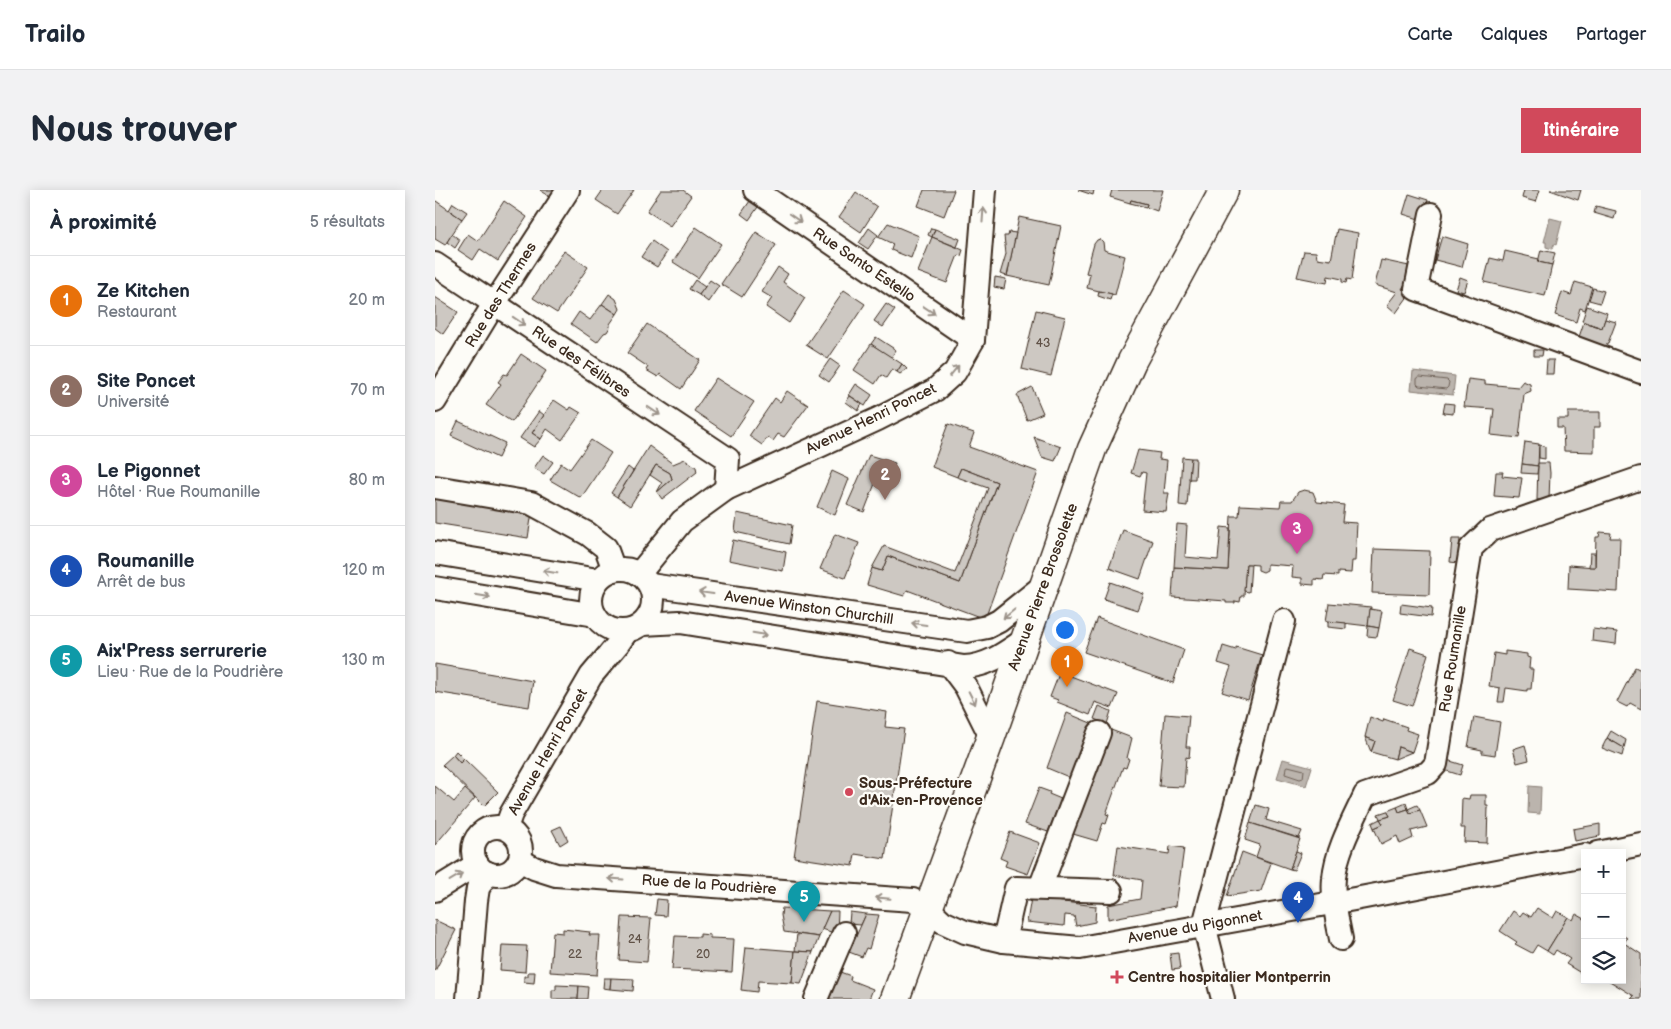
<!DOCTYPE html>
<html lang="fr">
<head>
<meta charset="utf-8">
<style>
	:root { --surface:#fff; --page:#f2f2f3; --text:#1f2937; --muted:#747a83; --line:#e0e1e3; --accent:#d1495b }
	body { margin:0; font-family:"Balsamiq Sans",sans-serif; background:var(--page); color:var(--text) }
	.controls { position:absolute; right:15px; bottom:15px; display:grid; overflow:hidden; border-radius:0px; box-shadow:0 2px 12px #0003 }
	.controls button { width:45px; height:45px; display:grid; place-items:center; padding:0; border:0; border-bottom:1px solid var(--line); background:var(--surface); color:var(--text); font:25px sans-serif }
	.you { position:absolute; left:629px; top:439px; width:18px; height:18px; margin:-12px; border:4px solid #fff; border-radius:50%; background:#1a73e8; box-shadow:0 0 0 8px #1a73e833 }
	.badge { display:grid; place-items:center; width:32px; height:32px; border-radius:50%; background:var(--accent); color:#fff; font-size:16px; font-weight:700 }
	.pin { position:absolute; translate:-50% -41px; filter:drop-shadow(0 1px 2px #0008) }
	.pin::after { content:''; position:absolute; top:26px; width:18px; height:15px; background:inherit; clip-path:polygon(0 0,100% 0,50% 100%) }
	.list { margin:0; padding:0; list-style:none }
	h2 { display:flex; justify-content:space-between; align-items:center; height:65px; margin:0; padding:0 20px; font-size:21px }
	h2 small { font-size:16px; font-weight:400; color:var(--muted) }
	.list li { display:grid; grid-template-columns:32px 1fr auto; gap:15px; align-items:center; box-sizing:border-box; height:90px; padding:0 20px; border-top:1px solid var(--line) }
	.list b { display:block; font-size:19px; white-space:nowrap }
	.list p { margin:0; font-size:16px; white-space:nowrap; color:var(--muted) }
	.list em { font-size:16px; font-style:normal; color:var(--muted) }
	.icon { flex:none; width:28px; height:28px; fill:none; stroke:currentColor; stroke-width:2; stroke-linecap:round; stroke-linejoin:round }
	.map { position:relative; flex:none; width:1206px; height:809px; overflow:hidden; border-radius:0px }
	header { display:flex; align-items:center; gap:30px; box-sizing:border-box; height:70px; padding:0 25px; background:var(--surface); border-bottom:1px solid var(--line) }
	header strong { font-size:24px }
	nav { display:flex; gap:28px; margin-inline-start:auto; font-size:18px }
	.intro { display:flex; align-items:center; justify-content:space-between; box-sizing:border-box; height:120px; padding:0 30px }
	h1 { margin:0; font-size:35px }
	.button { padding:12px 22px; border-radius:0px; background:var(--accent); color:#fff; font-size:18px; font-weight:700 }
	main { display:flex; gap:30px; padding:0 30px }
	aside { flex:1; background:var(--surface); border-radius:0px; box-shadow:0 2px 12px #0003 }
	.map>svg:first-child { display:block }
	.water { fill:#bbb4ad; stroke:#887d74 }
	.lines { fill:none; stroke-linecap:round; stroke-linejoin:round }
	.shore { stroke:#6e6157; stroke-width:1 }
	.building { fill:#cdc8c2; stroke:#3b2a1e }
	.minor-casing { stroke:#3b2a1e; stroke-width:26 }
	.major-casing { stroke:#3b2a1e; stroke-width:31 }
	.minor { stroke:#fdfcf7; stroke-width:22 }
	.major { stroke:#fdfcf7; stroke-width:28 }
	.oneway { stroke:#9c938a }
	.poi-dot { fill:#d1495b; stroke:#fdfcf7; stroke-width:2 }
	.labels { text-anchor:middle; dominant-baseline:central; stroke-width:4.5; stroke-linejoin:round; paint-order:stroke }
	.number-label { font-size:12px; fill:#605247 }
	.street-label { font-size:15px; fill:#3b2a1e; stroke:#fdfcf7 }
	.poi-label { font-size:15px; font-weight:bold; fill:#3b2a1e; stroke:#fdfcf7; text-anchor:start }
</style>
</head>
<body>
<header>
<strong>Trailo</strong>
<nav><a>Carte</a><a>Calques</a><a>Partager</a></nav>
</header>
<div class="intro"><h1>Nous trouver</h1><a class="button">Itinéraire</a></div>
<main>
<aside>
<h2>À proximité<small>5 résultats</small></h2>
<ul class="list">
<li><span class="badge" style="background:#e8710a">1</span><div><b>Ze Kitchen</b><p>Restaurant</p></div><em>20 m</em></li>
<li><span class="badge" style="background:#8d6e63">2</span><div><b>Site Poncet</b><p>Université</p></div><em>70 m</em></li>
<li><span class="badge" style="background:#d1479c">3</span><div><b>Le Pigonnet</b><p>Hôtel · Rue Roumanille</p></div><em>80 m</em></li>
<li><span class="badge" style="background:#1a4fb4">4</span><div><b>Roumanille</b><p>Arrêt de bus</p></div><em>120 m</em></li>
<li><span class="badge" style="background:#0f9aa8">5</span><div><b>Aix'Press serrurerie</b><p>Lieu · Rue de la Poudrière</p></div><em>130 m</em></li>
</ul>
</aside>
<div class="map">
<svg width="1206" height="809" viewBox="0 0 1206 809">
	<rect width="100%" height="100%" fill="#fdfcf7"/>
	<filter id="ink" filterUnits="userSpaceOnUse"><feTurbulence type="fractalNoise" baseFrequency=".02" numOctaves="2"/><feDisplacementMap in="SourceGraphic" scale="10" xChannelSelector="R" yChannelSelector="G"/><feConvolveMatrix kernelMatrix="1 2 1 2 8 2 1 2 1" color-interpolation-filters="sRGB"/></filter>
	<g filter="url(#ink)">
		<!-- water -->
		<g class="water">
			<path d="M1115,28L1127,31L1121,55L1119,54L1117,59L1111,57V52H1109Z"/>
			<path d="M978,181L1020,186L1018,205L976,200Z"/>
			<path d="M848,569L877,577L871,596L842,588Z"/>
			<path d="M1094,596L1106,597L1105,624L1093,623Z"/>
		</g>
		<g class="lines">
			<!-- shore -->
			<g class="shore">
				<path d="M985,187L1012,190L1014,192L1013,197L1011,199L984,196L982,194V189Z"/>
				<path d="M853,576L869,580L868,588L865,589L850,584L851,577Z"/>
			</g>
		</g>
		<!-- building -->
		<g class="building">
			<path d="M105,0H123L117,8Z"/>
			<path d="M168,0H199L182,24L161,10Z"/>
			<path d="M226,0H248L256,6L235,36L212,21Z"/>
			<path d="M489,0H519L509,26L483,16Z"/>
			<path d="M643,0H659L658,5Z"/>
			<path d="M677,0H728L722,21L711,17L712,14L696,10L695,13L675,7Z"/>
			<path d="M1089,0H1105L1101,12L1087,8Z"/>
			<path d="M1115,0H1146L1143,10Z"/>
			<path d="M421,2L442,17L426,42L404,27Z"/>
			<path d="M974,4L993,10L987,30L968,24Z"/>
			<path d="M317,8L325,14L314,30L306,24Z"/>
			<path d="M696,10L712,14L711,17L695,13Z"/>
			<path d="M1,11L27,29L10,55L0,49V14Z"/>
			<path d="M69,11L92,27L63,71L45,59L38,70L23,60L33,44L43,51Z"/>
			<path d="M18,13L32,22L27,29L14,20Z"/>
			<path d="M1161,16L1181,21L1179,29L1159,23Z"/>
			<path d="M584,27L626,36L614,95L572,86Z"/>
			<path d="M453,33L484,46L476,68L456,60L458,54L443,47Z"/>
			<path d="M261,37L286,54L263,88L238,72Z"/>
			<path d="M434,38L443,45L433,59L424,53Z"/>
			<path d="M496,38L500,39L497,47L493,45Z"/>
			<path d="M500,39L525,49L522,57L497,47Z"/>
			<path d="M902,39L923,43L917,90L912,89L911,93L907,92V89L893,86L892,93L862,87L869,61L881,62L882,68L896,70Z"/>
			<path d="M321,42L341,55L307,107L286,94Z"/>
			<path d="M574,42L581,43L572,86L565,84L571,64L569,46H573Z"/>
			<path d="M17,44L25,50L20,58L12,52Z"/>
			<path d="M1007,46L1033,54L1027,77L1000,70Z"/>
			<path d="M497,47L528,60L526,66L523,65L512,93L483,82Z"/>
			<path d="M665,49L668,52L669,60L690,66L680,105L652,98L655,84L651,83L659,54L662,50Z"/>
			<path d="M217,51L232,62L222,77L206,67Z"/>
			<path d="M1106,60L1120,63L1117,75L1103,72Z"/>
			<path d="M129,61L153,77L122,123L98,108Z"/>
			<path d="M1070,61L1104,69L1103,72L1117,75L1110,106L1049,92L1055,68L1068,71Z"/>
			<path d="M946,70L974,76L971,92L967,99L974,105L961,123L952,115L962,102L940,95Z"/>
			<path d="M343,77L353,84L348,92L370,108L354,133L331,117L337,108L327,102Z"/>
			<path d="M560,87L571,89L569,99L559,97Z"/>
			<path d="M1025,87L1033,90L1029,102L1021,100Z"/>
			<path d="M260,90L270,97L264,105L254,99Z"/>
			<path d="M275,90L284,96L273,112L264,105Z"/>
			<path d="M1140,92L1157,97L1150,120L1145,118L1141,132L1120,125L1127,102L1136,105Z"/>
			<path d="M1158,98L1169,101L1165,113L1154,110Z"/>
			<path d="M409,100L430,114L393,169L371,155Z"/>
			<path d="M664,101L677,104L675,110L663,106Z"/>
			<path d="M174,104L181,109L185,119L182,124L167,114Z"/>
			<path d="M0,107L23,122L8,144L0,138Z"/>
			<path d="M167,114L182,124L175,134V137L172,142L169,143L162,152L136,134L144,122L155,130Z"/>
			<path d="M451,114L460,120L448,137L439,131Z"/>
			<path d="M1152,116L1172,123L1167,138L1147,131Z"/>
			<path d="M601,120L630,127L616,186L587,179Z"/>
			<path d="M1170,129L1181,132L1173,153H1172L1169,160L1143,150L1149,132L1167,138Z"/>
			<path d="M212,134L265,170L246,199L225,184L223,187L211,180L213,177L192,163Z"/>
			<path d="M441,147L461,160L456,168L436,154Z"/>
			<path d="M436,154L467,174L462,182L457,179L451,188L446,185L440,194L419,180Z"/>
			<path d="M1099,160H1108L1107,166H1099Z"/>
			<path d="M86,164L111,181L77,232L51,215L66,194L63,192L69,184L72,185Z"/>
			<path d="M395,169L405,176L394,192L384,185Z"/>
			<path d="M1112,170H1119L1118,184H1111Z"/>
			<path d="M467,174L472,179L465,184L462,182Z"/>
			<path d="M281,188L319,212L296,246L259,221Z"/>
			<path d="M1033,189L1050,191V194L1083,197L1088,191L1095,194L1096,201L1089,204L1084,248L1056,245L1059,219L1029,217Z"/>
			<path d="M421,194L437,205L430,216L414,205Z"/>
			<path d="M597,197L608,223L592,230L582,205Z"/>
			<path d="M352,201L373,215L349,247L343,244L338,251L333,247L327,255L314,246L340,208L345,212Z"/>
			<path d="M415,206L427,214L423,221L411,212Z"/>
			<path d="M119,210L134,220L136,217L146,223L127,250L112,239L106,249L97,243Z"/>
			<path d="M1010,213L1019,214L1018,224L1008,223Z"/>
			<path d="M104,221L109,225L97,243L106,249L99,257L85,248Z"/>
			<path d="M1133,222H1165V237H1159V262L1129,261L1128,238H1122V229H1133Z"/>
			<path d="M23,231L70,253L63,268L16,246Z"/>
			<path d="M513,234L539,243L534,257L603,282L550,429L472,400L469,406L432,395L437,378L447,381L453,366L525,393L562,292L526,278L522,287L497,277Z"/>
			<path d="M599,247L626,257L620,271L607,267Z"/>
			<path d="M156,250L176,263L146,308L115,290L126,273L135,279Z"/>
			<path d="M1090,252L1104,254L1103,276L1087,274Z"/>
			<path d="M1104,255L1110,256V269L1104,268Z"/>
			<path d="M214,256L238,274L250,269L261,277L262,282L227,309L222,302L237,289L235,283L221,275L195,316L182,307Z"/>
			<path d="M703,260L725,263L724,269L732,270L729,303H734L731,322L707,320L711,283L707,282L705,286L696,283Z"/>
			<path d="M108,265L118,272L109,284L99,278Z"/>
			<path d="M434,265L460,273L454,290L443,286L429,322L412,315Z"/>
			<path d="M747,267L756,268L752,316L744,315Z"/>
			<path d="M756,268H761L760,289H754Z"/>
			<path d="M1103,273H1114L1115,283L1114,309H1112L1102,310Z"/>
			<path d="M1087,274L1103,276L1102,284L1086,283Z"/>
			<path d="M221,275L235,283L237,289L222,302L227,293L215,285Z"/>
			<path d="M193,277L198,281L182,307L176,303Z"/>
			<path d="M526,278L562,292L525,393L453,366L447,381L437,378L449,356L520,383L553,298L522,287Z"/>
			<path d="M397,281L414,289L400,325L382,317Z"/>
			<path d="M1061,282H1068L1067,286L1087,288L1084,308L1059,306Z"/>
			<path d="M869,300L878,302L882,312L909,315L907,332L922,333L920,371H917L916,383L903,382V386L889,385L888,390L879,389V395L867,394V388L857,387L858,376L832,374V380L828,382L823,380V375L811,374L809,406H806L805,412L800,411V413H791V411L737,407L739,377L793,380L796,326H804L805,315L845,317L846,311H857L863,302Z"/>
			<path d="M0,307L97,322L93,348L0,333Z"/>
			<path d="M302,323L357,335L354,354L300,342Z"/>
			<path d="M742,334L752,335L750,367L783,370L786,337L795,338L793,380L739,377Z"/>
			<path d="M688,340L718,351L705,389L674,378Z"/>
			<path d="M1165,342L1176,343L1175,348H1185L1183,402L1133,399L1134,375L1160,377L1161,347H1164Z"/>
			<path d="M400,344L424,353L410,388L385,379Z"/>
			<path d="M1017,349H1025L1023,373L1015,372Z"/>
			<path d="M298,350L351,362L348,381L294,370Z"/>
			<path d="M939,359L995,361L994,405L937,403Z"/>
			<path d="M1155,363H1160V377H1154Z"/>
			<path d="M811,374H816L814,402L809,401Z"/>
			<path d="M675,392L709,404L703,420L669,409Z"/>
			<path d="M894,413L936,417L933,436L891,431Z"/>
			<path d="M966,414L997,418L996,427L965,423Z"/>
			<path d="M935,419L947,421L944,438L933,436Z"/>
			<path d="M662,428L749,460L738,493L649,462Z"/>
			<path d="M893,431L911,433V439L893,437Z"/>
			<path d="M933,436L944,438L942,447L932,446Z"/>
			<path d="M1158,439L1182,442L1181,454L1157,451Z"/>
			<path d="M788,456L801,460V457L827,465L813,510L787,502L796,477L783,473Z"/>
			<path d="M975,458L993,464L977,516L958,510Z"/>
			<path d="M1070,461L1092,464V467L1095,468L1094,479H1098L1096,499H1092V501L1071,498L1069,512H1063L1065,498L1054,496L1059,463L1070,465Z"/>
			<path d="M0,474L98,491L94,517L0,502Z"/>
			<path d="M1200,477L1206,480V519L1195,513L1192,517L1182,512Z"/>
			<path d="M624,484L632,487L633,485L683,504L677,518L660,512L655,525L622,512L623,510L615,507Z"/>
			<path d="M382,511L452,522L450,537L469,539L450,669L420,664L418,676L359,667Z"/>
			<path d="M664,516L676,521L672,534L659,529Z"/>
			<path d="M632,523L656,533L636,588L612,578Z"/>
			<path d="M730,524L754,526L751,557H755L754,568L751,567L749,597L724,596Z"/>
			<path d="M935,527L948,532L949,529L972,537L971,540L983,544L977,562L963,557L960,569L936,562L940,551L930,547Z"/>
			<path d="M1039,527L1065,532L1060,565L1047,563V560L1033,557Z"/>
			<path d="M676,540L697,548L692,568L694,569L691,578L688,577L671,624L674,625L671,634L668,633L662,651L638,644Z"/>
			<path d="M1176,541L1191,550L1189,558L1172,548Z"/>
			<path d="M930,547L940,551L936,562Z"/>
			<path d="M1172,548L1189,558L1187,566L1167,558Z"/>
			<path d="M1090,555L1094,570L1082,573L1078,559Z"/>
			<path d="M963,557L977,562L960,569Z"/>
			<path d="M21,561L29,569L25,573L18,565Z"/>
			<path d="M18,565L25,573L29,569L63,602L49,616L7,575Z"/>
			<path d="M1012,570L1028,575L1025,585L1009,580Z"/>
			<path d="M0,596L19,612L30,599L40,608L0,655Z"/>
			<path d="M604,598L615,602L614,604L626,609L613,642L590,634Z"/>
			<path d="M1035,605H1051V616H1053L1052,653L1029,652L1030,638H1026L1027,608L1034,609Z"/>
			<path d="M971,613L973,619L964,622L962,617Z"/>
			<path d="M821,615L834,619L831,630L867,641L864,648L815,633Z"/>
			<path d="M982,615L985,620L975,623L973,619Z"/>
			<path d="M962,617L964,622L973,619L975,623L985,620L992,637L976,641L978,648L965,654L962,646L946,654L939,638L948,634L945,629L955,626L952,621Z"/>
			<path d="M952,621L955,626L945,629L943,624Z"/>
			<path d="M945,629L948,634L939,638L937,633Z"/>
			<path d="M815,633L865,649L855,679L821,667L825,655L810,650Z"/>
			<path d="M1165,634V646L1140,651L1138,639Z"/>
			<path d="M126,636L133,650L125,655L117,640Z"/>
			<path d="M575,642L605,653L593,684L570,676L572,671L565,668Z"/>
			<path d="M683,656L734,664L735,656L749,658L741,716L673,729V715L705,709L707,690L679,685Z"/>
			<path d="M861,661L866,663L859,680L855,679Z"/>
			<path d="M807,662L836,673L826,701L792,706Z"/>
			<path d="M596,708L661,716L660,732L641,736L639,726L630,725L629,736L592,732Z"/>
			<path d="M222,709L232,710L231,726L220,725Z"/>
			<path d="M347,718L395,721L384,747L349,742L346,725Z"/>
			<path d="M1102,718L1118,728L1122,721L1133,727L1112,761L1102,755L1097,763L1080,754L1082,752L1065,741L1078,721L1085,726L1088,722L1096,727Z"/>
			<path d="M395,721H403L402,744L387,739Z"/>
			<path d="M415,722L431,724L426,735L414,734Z"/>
			<path d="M431,724L444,725L434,759L431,758L427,767L414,762Z"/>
			<path d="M1141,724L1150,729V788L1147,787L1149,785L1131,774L1135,769L1121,760L1118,765L1112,761L1133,727L1138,730Z"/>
			<path d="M187,727L216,728L212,772L184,770Z"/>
			<path d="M0,730L21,740L0,781Z"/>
			<path d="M128,739L155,742L154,745H165L162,785L115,782L118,742L128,743Z"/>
			<path d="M265,744L275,745V748L299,749L297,782L237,779L240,746L265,747Z"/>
			<path d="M362,744L384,747L378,762L360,761Z"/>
			<path d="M1187,745L1192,748L1189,753L1206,764V809H1196L1199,806L1173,790H1187Z"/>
			<path d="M67,755L92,756L90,782L65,780Z"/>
			<path d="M311,757L360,761L357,793L323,791L322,802L306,800Z"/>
			<path d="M360,761L378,762L366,794L357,793Z"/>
			<path d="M743,763L745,779L737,780L735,764Z"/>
			<path d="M93,782H100L99,793L89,792V786H93Z"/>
			<path d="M405,782L416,786L415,790L438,799L434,809H394Z"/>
			<path d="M169,788H176L175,799L168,798Z"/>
			<path d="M176,788L199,789L198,801L175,799Z"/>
			<path d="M121,795L144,796L143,809H117V800H121Z"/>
			<path d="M144,796L153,797L152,809H143Z"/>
		</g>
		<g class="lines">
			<!-- minor casing -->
			<g class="minor-casing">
				<g id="minor">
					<path d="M320,0L538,150"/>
					<path d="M996,24L981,99L1206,182"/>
					<path d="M0,74L293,269L291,299"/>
					<path d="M0,211L59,114L133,0"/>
					<path d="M0,297L96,313L153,344L171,358L179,380"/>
					<path d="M0,363L163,390"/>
					<circle cx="187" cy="410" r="31"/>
					<path d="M204,384L247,331L291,299L443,229L500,200L520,182L538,150L550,0"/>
					<path d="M215,395L532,441L552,437L564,431L609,395"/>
					<path d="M0,398L160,425"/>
					<path d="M208,434L245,432L529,477C553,476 570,463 589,450"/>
					<path d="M513,473L531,497L556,547"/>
					<circle cx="62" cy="661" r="24"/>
					<path d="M71,638L76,624L156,486L183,454L192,441"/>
					<path d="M1163,663L1206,654"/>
					<path d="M85,670L99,678L121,685L478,710L494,719L508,732L530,742L569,751L645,758L925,708L1150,665"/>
					<path d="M605,698L664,543"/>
					<path d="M0,700L42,674"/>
					<path d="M906,749C902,729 897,708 899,688C901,661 919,629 930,605L993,583L1001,574L1036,358L1055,340L1206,288"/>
					<path d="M569,751L581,698L676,701"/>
					<path d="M33,809L41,711L43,698L53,683"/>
					<path d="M381,809L409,743"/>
					<path d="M788,809L769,735L849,431"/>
				</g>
			</g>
			<!-- major casing -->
			<g class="major-casing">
				<path id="major" d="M460,809L556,547L657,259L697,171L789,0"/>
			</g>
			<!-- minor -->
			<use href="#minor" class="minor"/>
			<!-- major -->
			<use href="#major" class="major"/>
		</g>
		<!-- one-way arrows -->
		<defs><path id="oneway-shaft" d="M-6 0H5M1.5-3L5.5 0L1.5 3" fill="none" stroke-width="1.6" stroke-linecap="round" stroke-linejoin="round" transform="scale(1.25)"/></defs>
		<g class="oneway">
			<use href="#oneway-shaft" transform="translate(548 25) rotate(-86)"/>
			<use href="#oneway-shaft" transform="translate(360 28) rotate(35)"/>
			<use href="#oneway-shaft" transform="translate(494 120) rotate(34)"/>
			<use href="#oneway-shaft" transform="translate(84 131) rotate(34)"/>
			<use href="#oneway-shaft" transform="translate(519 181) rotate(-51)"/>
			<use href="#oneway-shaft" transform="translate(219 221) rotate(34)"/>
			<use href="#oneway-shaft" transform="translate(115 382) rotate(-171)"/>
			<use href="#oneway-shaft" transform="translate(271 403) rotate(-172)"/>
			<use href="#oneway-shaft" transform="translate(48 406) rotate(9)"/>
			<use href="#oneway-shaft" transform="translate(574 424) rotate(141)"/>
			<use href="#oneway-shaft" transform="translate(484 434) rotate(-172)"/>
			<use href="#oneway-shaft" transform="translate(325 444) rotate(9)"/>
			<use href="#oneway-shaft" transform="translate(537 508) rotate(63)"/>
			<use href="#oneway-shaft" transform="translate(21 687) rotate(-31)"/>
			<use href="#oneway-shaft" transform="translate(181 689) rotate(-176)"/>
			<use href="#oneway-shaft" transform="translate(448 708) rotate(-175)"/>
		</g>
	</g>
	<!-- markers -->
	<g class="poi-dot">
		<circle cx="414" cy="602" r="5"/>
		<path d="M679.5 779.5h5v5h5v5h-5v5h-5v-5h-5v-5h5z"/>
	</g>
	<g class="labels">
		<!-- number labels -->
		<g class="number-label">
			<text x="608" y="153">43</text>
			<text x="200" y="749">24</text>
			<text x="140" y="764">22</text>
			<text x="268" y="764">20</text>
		</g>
		<!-- street labels -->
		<g class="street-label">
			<text transform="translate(429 75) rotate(34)">Rue Santo Estello</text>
			<text transform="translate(66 105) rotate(-58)">Rue des Thermes</text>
			<text transform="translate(146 172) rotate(34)">Rue des Félibres</text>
			<text transform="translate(436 229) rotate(-26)">Avenue Henri Poncet</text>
			<text transform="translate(608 397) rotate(-70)">Avenue Pierre Brossolette</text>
			<text transform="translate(374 418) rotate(8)">Avenue Winston Churchill</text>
			<text transform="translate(1018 469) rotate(-81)">Rue Roumanille</text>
			<text transform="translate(113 562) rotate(-60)">Avenue Henri Poncet</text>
			<text transform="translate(274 695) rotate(4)">Rue de la Poudrière</text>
			<text transform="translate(760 737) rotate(-10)">Avenue du Pigonnet</text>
		</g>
		<!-- poi labels -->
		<g class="poi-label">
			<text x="424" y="593">Sous-Préfecture<tspan x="424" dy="17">d'Aix-en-Provence</tspan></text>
			<text x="693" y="787">Centre hospitalier Montperrin</text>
		</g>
	</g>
</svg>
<div class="controls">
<button>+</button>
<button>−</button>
<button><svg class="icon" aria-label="layers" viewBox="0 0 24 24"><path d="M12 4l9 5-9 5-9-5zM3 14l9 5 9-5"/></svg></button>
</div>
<div class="you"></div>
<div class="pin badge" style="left:632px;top:497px;background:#e8710a">1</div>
<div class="pin badge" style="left:450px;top:310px;background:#8d6e63">2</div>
<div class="pin badge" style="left:862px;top:364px;background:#d1479c">3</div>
<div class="pin badge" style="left:863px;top:733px;background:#1a4fb4">4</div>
<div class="pin badge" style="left:369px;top:732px;background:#0f9aa8">5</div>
</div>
</main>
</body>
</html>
